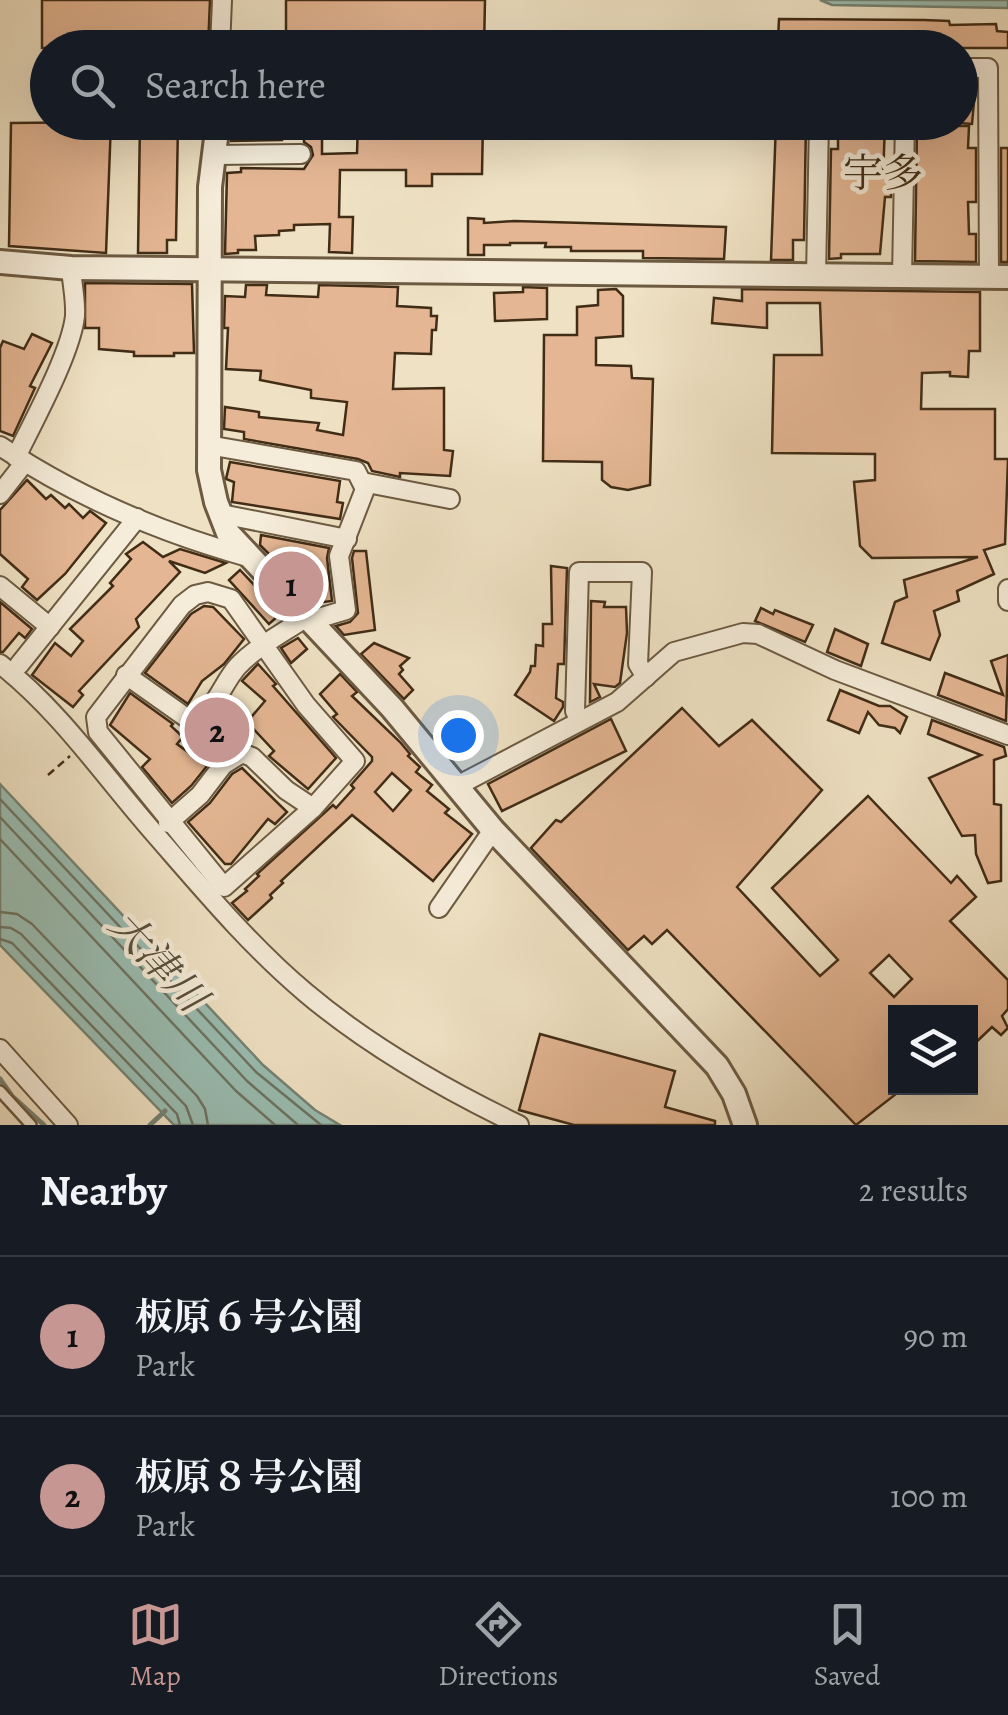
<!DOCTYPE html>
<html lang="en">
<head>
<meta charset="utf-8">
<style>
	:root { --surface:#171b24; --page:#20242c; --text:#f1f3f6; --muted:#9ea1a6; --line:#363941; --accent:#c59692 }
	body { margin:0; font-family:Alegreya,"Noto Serif JP",serif; background:var(--page); color:var(--text) }
	.controls { position:absolute; right:30px; bottom:30px; display:grid; overflow:hidden; border-radius:0px; box-shadow:0 10px 40px #0002 }
	.controls button { width:90px; height:90px; display:grid; place-items:center; padding:0; border:0; border-bottom:2px solid var(--line); background:var(--surface); color:var(--text); font:50px sans-serif }
	.you { position:absolute; left:458px; top:735px; width:35px; height:35px; margin:-25px; border:8px solid #fff; border-radius:50%; background:#1a73e8; box-shadow:0 0 0 15px #1a73e833 }
	.badge { display:grid; place-items:center; width:65px; height:65px; border-radius:50%; background:var(--accent); color:#111; font-size:32px; font-weight:700 }
	.pin { position:absolute; translate:-50% -50%; border:5px solid #fff; box-shadow:0 2px 10px #0006 }
	.list { margin:0; padding:0; list-style:none }
	h2 { display:flex; justify-content:space-between; align-items:center; height:130px; margin:0; padding:0 40px; font-size:42px }
	h2 small { font-size:32px; font-weight:400; color:var(--muted) }
	.list li { display:grid; grid-template-columns:65px 1fr auto; gap:30px; align-items:center; box-sizing:border-box; height:160px; padding:0 40px; border-top:2px solid var(--line) }
	.list b { display:block; font-size:38px; white-space:nowrap }
	.list p { margin:0; font-size:32px; white-space:nowrap; color:var(--muted) }
	.list em { font-size:32px; font-style:normal; color:var(--muted) }
	.icon { flex:none; width:55px; height:55px; fill:none; stroke:currentColor; stroke-width:2; stroke-linecap:round; stroke-linejoin:round }
	.map { position:relative; flex:none; width:1008px; height:1125px; overflow:hidden }
	.search { position:absolute; background:var(--surface); box-shadow:0 10px 40px #0002; left:30px; right:30px; top:30px; height:110px; display:flex; align-items:center; gap:25px; box-sizing:border-box; padding:0 35px; border-radius:55px; color:var(--muted); font-size:38px }
	.sheet { height:450px; background:var(--surface) }
	nav { display:flex; justify-content:space-around; align-items:center; box-sizing:border-box; height:140px; border-top:2px solid var(--line); background:var(--surface); font-size:28px; color:var(--muted) }
	nav a { display:grid; justify-items:center; gap:5px }
	nav .on { color:var(--accent) }
	.map>svg:first-child { display:block }
	.green { fill:#b9c395; stroke:#7d7856; stroke-width:2.5 }
	.water { fill:#9abeb3; stroke:#768474; stroke-width:2.5 }
	.lines { fill:none; stroke-linecap:round; stroke-linejoin:round }
	.shore { stroke:#6e7564; stroke-width:2.5 }
	.stream { stroke:#768474; stroke-width:5 }
	.building { fill:#e4b693; stroke:#412c16; stroke-width:2.5; fill-rule:evenodd }
	.service-casing { stroke:#6c5a42; stroke-width:14 }
	.minor-casing { stroke:#6c5a42; stroke-width:22 }
	.tertiary-casing { stroke:#6c5a42; stroke-width:28 }
	.path { stroke:#412c16; stroke-width:2.5; stroke-dasharray:8 5; stroke-linecap:butt }
	.service { stroke:#f5ecd9; stroke-width:9 }
	.minor { stroke:#f5ecd9; stroke-width:18 }
	.tertiary { stroke:#f5ecd9; stroke-width:22 }
	.labels { text-anchor:middle; dominant-baseline:central; stroke-width:9; stroke-linejoin:round; paint-order:stroke }
	.neighbourhood-label { font-size:40px; fill:#412c16; stroke:#f5ecd9 }
	.water-label { font-size:40px; font-style:italic; fill:#57503d; stroke:#f5ecd9 }
</style>
</head>
<body>
<div class="map">
<svg width="1008" height="1125" viewBox="0 0 1008 1125">
	<rect width="100%" height="100%" fill="#efe2c4"/>
	<filter id="stains"><feTurbulence type="fractalNoise" baseFrequency=".002" numOctaves="4"/><feColorMatrix values="0 0 0 0 .2 0 0 0 0 .09 0 0 0 0 .02 0 0 0 .5 -.17"/></filter>
	<radialGradient id="worn" r=".72"><stop offset=".6" stop-color="#630" stop-opacity="0"/><stop offset="1" stop-color="#630" stop-opacity=".3"/></radialGradient>
	<!-- green -->
	<path class="green" d="M218,709L233,711L237,718L236,734L223,733L205,755L190,742L200,727Z"/>
	<!-- water -->
	<g class="water">
		<path d="M820,0H1008V8L832,5Z"/>
		<path d="M0,784L263,1065L315,1110L340,1125H174L0,945Z"/>
	</g>
	<g class="lines">
		<!-- shore -->
		<g class="shore">
			<path d="M0,799L256,1072L321,1125"/>
			<path d="M0,817L247,1081L298,1125"/>
			<path d="M0,839L236,1091L275,1125"/>
			<path d="M0,912L17,914L32,924L197,1096L205,1109L208,1125"/>
			<path d="M0,927L11,928L21,934L186,1106L193,1125"/>
			<path d="M0,939L12,943L177,1114L180,1125"/>
		</g>
		<!-- stream -->
		<g class="stream">
			<path d="M0,1079L12,1096L44,1125"/>
			<path d="M150,1125L165,1111"/>
		</g>
	</g>
	<!-- building -->
	<g class="building">
		<path d="M42,0H210L208,48H42Z"/>
		<path d="M286,0H485L484,48H286Z"/>
		<path d="M779,19L924,20L949,21L950,25L996,24L997,31L1008,32V48H934V43L880,47V44L839,45L822,40H778Z"/>
		<path d="M960,80H976L972,124L960,123Z"/>
		<path d="M111,122L106,253L9,246L11,123Z"/>
		<path d="M140,122H178L176,240H167V253H138Z"/>
		<path d="M282,122V140L231,141L233,124Z"/>
		<path d="M358,122H483L482,174H432V186H406V170H340L339,217H353L352,253L329,252L330,224L294,225V230L279,231V235L255,236L256,250H238V253L225,254L227,173L241,172V168L304,169L313,155L311,147L304,142V130H322V154L357,153Z"/>
		<path d="M776,122H806L804,240H793V260H771Z"/>
		<path d="M864,124L885,125L883,177H891V197H885L880,254H841V258L829,259L831,149H838V126L863,127Z"/>
		<path d="M917,126H969L968,148H976V202H968L969,234H976V262L915,261Z"/>
		<rect x="1001" y="148" width="7" height="114"/>
		<path d="M468,218L484,219V223L514,221L726,227L724,259L643,258V251H571V247H545L546,243H510V245H484V255H468Z"/>
		<path d="M85,283L192,284L194,353H174V356H134V352L99,349V328H85Z"/>
		<path d="M246,285H267L266,295L318,297L319,285L398,287L397,306L431,308V316H437L436,330H432L431,354L395,353L393,389L444,388V450L453,451L450,476L400,473V477L372,471L368,463L358,459L244,439V432L224,429L225,407L259,412V417L319,423L317,430L343,435L347,402L311,398V390L260,380L261,371L226,369L228,328H224L225,296L245,297Z"/>
		<path d="M523,287L547,288V319L495,321L494,293L523,292Z"/>
		<path d="M616,289L623,296V336L596,338V365L631,366L632,378L653,379L650,485L628,490L611,487L602,480V462L543,461L544,335H577V307L598,305V290Z"/>
		<path d="M742,289L980,292V351H969L968,377L950,376V372L922,373L921,409H995V459H1008L1005,544L984,550L994,574L957,591L959,601L934,611L940,635L930,660L882,643L895,602L907,597L904,580L978,557L872,558L860,546L854,482L875,480V454L772,453L774,355H822L820,303H767V328L712,323L714,298L742,301Z"/>
		<path d="M32,334L52,343L30,386L35,388L13,436L0,431V348L3,341L24,349Z"/>
		<path d="M230,462L340,481L337,502L343,503L340,519L232,502L234,482L226,479Z"/>
		<path d="M27,480L46,499L51,495L65,508L69,504L83,518L90,511L106,523L65,574L37,600L22,587L28,579L0,554V510Z"/>
		<path d="M261,535L329,548L327,558L332,601L315,603L307,595L304,565L273,560L274,555L269,554L260,545Z"/>
		<path d="M143,542L163,557L180,549L226,563L205,573L169,561L180,572L136,619L139,627L79,691L83,695L73,707L32,675L55,643L71,656L83,641L70,629L113,586L110,583L131,559L126,554Z"/>
		<path d="M354,551H366L375,630L344,635L336,626L350,622L358,613L352,558Z"/>
		<path d="M551,566L567,568L564,664H558L556,698L563,702V707L554,721L515,695L530,672L531,666H535L536,645L543,646V624H552Z"/>
		<path d="M240,570L277,609L274,612L278,616L269,624L229,580Z"/>
		<path d="M591,601L605,602L604,607H626L627,633L620,683L615,687L594,684L600,697L590,702Z"/>
		<path d="M0,602L32,629L25,638L19,633L3,652H0Z"/>
		<path d="M204,606L213,607L244,639L224,664L202,681L188,704L145,673L191,614Z"/>
		<path d="M761,608L773,614L775,610L813,625L805,642L755,621Z"/>
		<path d="M835,629L868,644L861,666L827,652Z"/>
		<path d="M298,638L307,649L291,663L281,648Z"/>
		<path d="M374,643L409,658L400,666L403,670L399,674L413,690L404,699L361,654Z"/>
		<path d="M1008,655L1006,721L938,695L945,673L1003,695L991,661Z"/>
		<path d="M258,664L276,684L273,686L336,758L308,789L269,756L274,751L247,722L265,701L242,681Z"/>
		<path d="M340,674L357,692L352,696L400,742L410,754L408,756L420,767L416,772L432,785L427,791L449,809L445,813L472,834L433,881L352,815L281,881L283,883L270,895L272,898L248,920L232,903L247,891L245,889L259,876L257,874L333,805L336,808L354,788L351,785L372,761V757L333,717L337,714L320,694ZM392,773L411,790L393,811L375,792Z"/>
		<path d="M840,690L879,706H890L907,717L900,733L895,728L879,725L868,712L859,733L828,720Z"/>
		<path d="M130,693L173,724L171,726L183,737L177,744L207,766L191,786L172,803L142,767L150,759L110,725Z"/>
		<path d="M682,708L719,746L752,720L822,790L737,887L820,976L838,960L772,888L868,796L951,883L957,876L976,897L950,921L1008,980V1009L1002,1016L1008,1028L1001,1035L992,1027L970,1048V1012H896V1094L856,1125L667,930L652,944L644,936L628,950L531,848L556,820L561,822ZM889,955L912,979L894,997L870,973Z"/>
		<path d="M611,719L626,751L502,811L488,784Z"/>
		<path d="M932,720L1004,747L1006,756L994,760V804L1001,805V881L988,883L976,854L975,835L962,836L929,778L981,755L928,734Z"/>
		<path d="M242,768L287,812L275,824L268,819L231,864H225L188,822L210,803L232,774Z"/>
		<path d="M540,1034L675,1071L665,1107L715,1121V1125H574L519,1110Z"/>
	</g>
	<g class="lines">
		<!-- service casing -->
		<g class="service-casing">
			<path id="service" d="M0,1091L31,1125"/>
		</g>
		<!-- minor casing -->
		<g class="minor-casing">
			<g id="minor">
				<path d="M220,48L222,0"/>
				<path d="M960,68H988L989,277"/>
				<path d="M216,155L301,154"/>
				<path d="M816,276L819,122"/>
				<path d="M902,276L905,122"/>
				<path d="M208,445L356,471L365,489L339,556L346,610L309,621"/>
				<path d="M0,446C75,496 162,533 248,557"/>
				<path d="M16,457C33,422 71,353 75,316C76,300 72,283 71,268"/>
				<path d="M362,482L450,499"/>
				<path d="M0,494L25,462"/>
				<path d="M221,514L347,539"/>
				<path d="M0,586L50,627"/>
				<path d="M1008,589V601"/>
				<path d="M208,592L231,599L306,705L355,761L313,808L224,887L98,732L96,717L182,605L195,595Z"/>
				<path d="M0,664C60,711 104,776 154,833C202,888 250,946 306,993C370,1047 444,1089 519,1125"/>
				<path d="M19,665L137,518"/>
				<path d="M126,675L191,721C215,714 222,683 238,666C256,647 283,633 305,618"/>
				<path d="M580,721L575,711L579,572H642L638,664L646,677"/>
				<path d="M455,787L617,702L674,652L743,633L758,634L835,670L1008,735"/>
				<path d="M168,823L200,795L223,765L242,753L252,757L286,790L313,808"/>
				<path d="M439,908L493,830"/>
				<path d="M0,1049L68,1125"/>
			</g>
		</g>
		<!-- tertiary casing -->
		<g class="tertiary-casing">
			<g id="tertiary">
				<path d="M218,122L210,187L209,470L216,502L228,533L392,708L493,830L717,1066L734,1094L745,1125"/>
				<path d="M0,262L71,268L1008,277"/>
			</g>
		</g>
		<!-- path -->
		<path class="path" d="M48,775L70,756"/>
		<!-- service -->
		<use href="#service" class="service"/>
		<!-- minor -->
		<use href="#minor" class="minor"/>
		<!-- tertiary -->
		<use href="#tertiary" class="tertiary"/>
	</g>
	<g class="labels">
		<!-- neighbourhood labels -->
		<g class="neighbourhood-label">
			<text x="883" y="173">宇多</text>
		</g>
		<!-- water labels -->
		<g class="water-label">
			<text transform="translate(158 961) rotate(47)">大津川</text>
		</g>
	</g>
	<rect width="100%" height="100%" filter="url(#stains)"/>
	<rect width="100%" height="100%" fill="url(#worn)"/>
</svg>
<div class="controls">
<button><svg class="icon" aria-label="layers" viewBox="0 0 24 24"><path d="M12 4l9 5-9 5-9-5zM3 14l9 5 9-5"/></svg></button>
</div>
<div class="you"></div>
<div class="pin badge" style="left:291px;top:584px">1</div>
<div class="pin badge" style="left:217px;top:730px">2</div>
<div class="search"><svg class="icon" aria-label="search" viewBox="0 0 24 24"><circle cx="10" cy="10" r="6"/><path d="M15 15l6 6"/></svg>Search here</div>
</div>
<section class="sheet">
<h2>Nearby<small>2 results</small></h2>
<ul class="list">
<li><span class="badge">1</span><div><b>板原６号公園</b><p>Park</p></div><em>90 m</em></li>
<li><span class="badge">2</span><div><b>板原８号公園</b><p>Park</p></div><em>100 m</em></li>
</ul>
</section>
<nav>
<a class="on"><svg class="icon" aria-label="map" viewBox="0 0 24 24"><path d="M3 6l6-2 6 2 6-2v14l-6 2-6-2-6 2zM9 4v14M15 6v14"/></svg>Map</a>
<a><svg class="icon" aria-label="directions" viewBox="0 0 24 24"><path d="M12 3l9 9-9 9-9-9zM9 14v-3h6M13 9l2 2-2 2"/></svg>Directions</a>
<a><svg class="icon" aria-label="saved" viewBox="0 0 24 24"><path d="M7 4h10v16l-5-4-5 4z"/></svg>Saved</a>
</nav>
</body>
</html>
